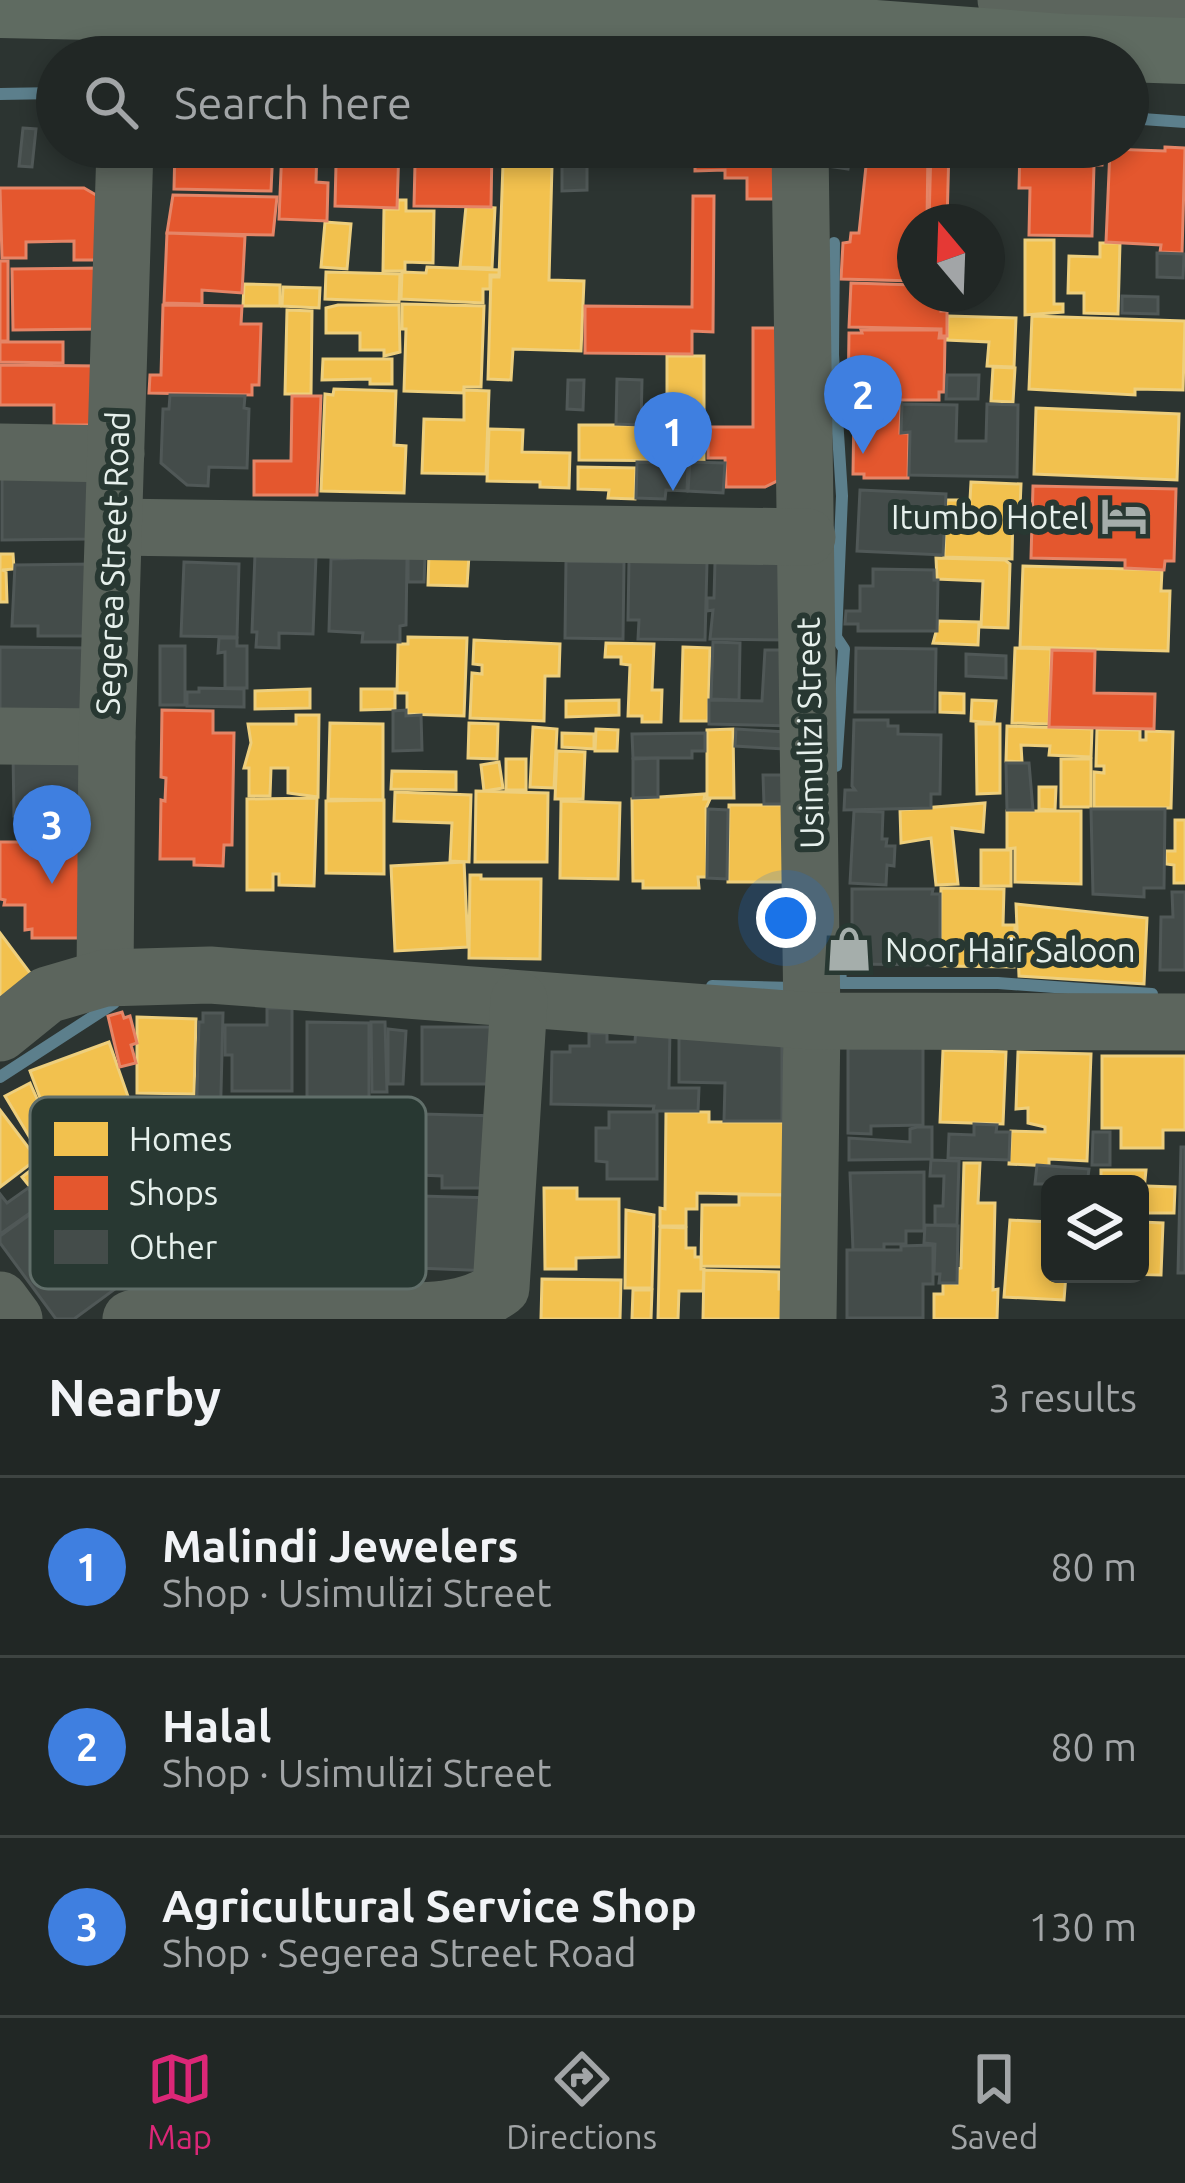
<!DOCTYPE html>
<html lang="en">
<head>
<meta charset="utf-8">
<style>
	:root { --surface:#212725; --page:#2d3332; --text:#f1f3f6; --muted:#a2a5a7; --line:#3e4442; --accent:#db2777 }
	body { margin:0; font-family:Ubuntu,sans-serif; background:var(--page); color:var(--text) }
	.controls { position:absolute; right:36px; bottom:36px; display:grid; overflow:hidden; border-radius:18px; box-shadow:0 6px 18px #0003 }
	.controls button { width:108px; height:108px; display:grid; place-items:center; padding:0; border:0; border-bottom:3px solid var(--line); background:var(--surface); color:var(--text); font:60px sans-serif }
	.compass { position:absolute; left:897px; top:204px; width:108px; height:108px; border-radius:50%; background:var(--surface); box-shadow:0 6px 18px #0003; rotate:341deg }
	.you { position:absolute; left:786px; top:918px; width:42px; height:42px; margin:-30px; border:9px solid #fff; border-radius:50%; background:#1a73e8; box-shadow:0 0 0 18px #1a73e833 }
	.badge { display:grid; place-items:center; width:78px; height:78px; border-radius:50%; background:var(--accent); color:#fff; font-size:39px; font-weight:700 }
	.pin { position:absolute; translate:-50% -99px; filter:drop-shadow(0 3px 6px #0008) }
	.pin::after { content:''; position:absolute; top:63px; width:42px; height:36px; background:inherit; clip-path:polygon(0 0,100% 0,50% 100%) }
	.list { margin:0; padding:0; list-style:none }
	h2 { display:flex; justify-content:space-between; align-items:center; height:156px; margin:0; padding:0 48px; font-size:51px }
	h2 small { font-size:39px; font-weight:400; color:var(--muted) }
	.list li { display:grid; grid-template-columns:78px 1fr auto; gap:36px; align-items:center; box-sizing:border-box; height:180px; padding:0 48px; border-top:3px solid var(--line) }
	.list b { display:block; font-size:45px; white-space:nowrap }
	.list p { margin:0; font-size:39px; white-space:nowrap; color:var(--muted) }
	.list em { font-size:39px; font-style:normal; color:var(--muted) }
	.icon { flex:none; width:66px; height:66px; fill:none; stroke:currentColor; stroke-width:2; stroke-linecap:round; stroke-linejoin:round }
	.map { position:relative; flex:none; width:1185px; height:1319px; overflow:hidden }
	.search { position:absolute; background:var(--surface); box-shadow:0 6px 18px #0003; left:36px; right:36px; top:36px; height:132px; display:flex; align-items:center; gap:30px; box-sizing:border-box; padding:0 42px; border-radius:66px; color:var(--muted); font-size:45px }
	.sheet { height:696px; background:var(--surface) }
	nav { display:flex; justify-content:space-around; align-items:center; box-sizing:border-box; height:168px; border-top:3px solid var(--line); background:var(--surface); font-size:33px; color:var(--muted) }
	nav a { display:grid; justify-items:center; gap:6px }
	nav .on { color:var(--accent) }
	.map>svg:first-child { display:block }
	.homes { fill:#f2c14e; stroke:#eecf7d; stroke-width:3 }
	.shops { fill:#e4572e; stroke:#e58567; stroke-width:3 }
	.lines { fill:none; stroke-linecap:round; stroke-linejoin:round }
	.stream { stroke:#5c7f8c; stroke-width:12 }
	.building { fill:#444c4a; stroke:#505857; stroke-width:3 }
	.minor { stroke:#5c655d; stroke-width:57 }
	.highway { stroke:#5f6b61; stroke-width:66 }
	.labels { text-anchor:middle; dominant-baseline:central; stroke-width:12; stroke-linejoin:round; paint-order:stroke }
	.poi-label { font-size:33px; fill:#e6f0ec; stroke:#283832; text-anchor:end }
	.street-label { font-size:33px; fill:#e6f0ec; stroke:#283832 }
	.key { fill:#283832; stroke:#616f6a; stroke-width:3 }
	.key-label { font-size:33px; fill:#e6f0ec }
</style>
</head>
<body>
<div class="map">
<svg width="1185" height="1319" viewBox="0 0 1185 1319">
	<rect width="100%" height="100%" fill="#2c3431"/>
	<!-- homes -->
	<g class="homes">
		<path d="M503,164L552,165L549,280L584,281L581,351L513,349L511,380L488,379L491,277H499Z"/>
		<path d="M398,200H406V211H434L433,263L405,262V271H383L384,209H398Z"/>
		<path d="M466,206L495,208L492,268L460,267Z"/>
		<path d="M325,222L351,224L347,269L321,267Z"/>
		<path d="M1025,240H1054V304H1063V312L1025,315Z"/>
		<path d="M1100,243H1120L1118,314L1084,313V293H1068L1069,256L1100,257Z"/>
		<path d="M427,267L499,270V275H490V289H483V303L401,299L402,272L426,273Z"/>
		<path d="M326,272L400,274L399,302L325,299Z"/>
		<path d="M244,284L280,285V306H243Z"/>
		<path d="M283,287L320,288L319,308L282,306Z"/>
		<path d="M402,304L484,306L481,387H464V393L404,391L406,329H402Z"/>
		<path d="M338,305H399L400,352L384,356V350H360V333H326V308Z"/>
		<path d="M287,310L312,311L311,394H285Z"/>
		<path d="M948,316L1016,318L1014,367L987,366L989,342L947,340Z"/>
		<path d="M1032,316L1185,321L1183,390L1135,389V395L1029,389Z"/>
		<path d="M667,356H704V461L579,460V425H667Z"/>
		<path d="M323,359H392V384H370V379L322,380Z"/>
		<path d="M993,367L1015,368L1013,402L991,401Z"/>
		<path d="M334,389L396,391L394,445L406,446L404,493L321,491L325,394L333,395Z"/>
		<path d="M464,390L489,391L486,474L422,473L424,419L464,420Z"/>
		<path d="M1036,408L1179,414L1177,480L1034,474Z"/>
		<path d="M489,429L523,430L522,452L570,453L569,488L540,487V482L487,481Z"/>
		<path d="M578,467L636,468L635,499L608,498L609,490L578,489Z"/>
		<path d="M971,482L1021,484L1020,508L1013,507L1012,559L944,557L946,500H970Z"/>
		<path d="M429,553L469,555L467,586L428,585Z"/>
		<path d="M0,554H13L14,569L2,570L6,571L7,602H0Z"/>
		<path d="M936,558L1005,560L1010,564L1008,628L981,627L983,581L937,579Z"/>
		<path d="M1023,566L1162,570L1161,591H1170L1168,651L1020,647Z"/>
		<path d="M939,621L979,622L978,645L933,643Z"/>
		<path d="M408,637L467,638L464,716L407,714V693H397L398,644H408Z"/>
		<path d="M474,640L560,644L559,676H545L544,721L470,718L472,673L482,674V665L473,664Z"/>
		<path d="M606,643L654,644L652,690H662L661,722H642V716H628L630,665L621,664V657H605Z"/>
		<path d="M683,647L710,648L708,721H681Z"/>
		<path d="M1015,648L1051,649L1049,724L1012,723Z"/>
		<path d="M310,689V708L255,709V691Z"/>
		<path d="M361,689H395V709L361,710Z"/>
		<path d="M940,693L964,694V713L940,712Z"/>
		<path d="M619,700V715L566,717V701Z"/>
		<path d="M972,700L996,701L994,723L971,721Z"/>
		<path d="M296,715H319L318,797L288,793V768H271L270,796H249V768H244L251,743L248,724H296Z"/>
		<path d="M330,723L383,724V800L328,799Z"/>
		<path d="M469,723L498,724L497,759L468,758Z"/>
		<path d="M976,724H1000V793L977,794Z"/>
		<path d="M1007,726L1092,729L1091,757L1049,755L1050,746L1021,745L1022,762L1006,761Z"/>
		<path d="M533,727L557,729L554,788L530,787Z"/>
		<path d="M596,729L618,730L617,751H595Z"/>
		<path d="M733,729L734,798H707V730Z"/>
		<path d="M1097,729L1140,730V740H1146V731L1173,732L1171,808L1094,807V772L1104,773V766H1096Z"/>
		<path d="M562,733L594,734V749L562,747Z"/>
		<path d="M557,751L585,752L583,799H555Z"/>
		<rect x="506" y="759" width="20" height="31"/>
		<rect x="1061" y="759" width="30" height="48"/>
		<path d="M499,762L503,788L484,791L481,765Z"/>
		<path d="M392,771L456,772V790L391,789Z"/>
		<path d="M1039,787H1056L1055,810L1039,809Z"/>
		<path d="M476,791L548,793L547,862H475Z"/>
		<path d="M395,792L471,795L469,862L450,861L452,823L394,821Z"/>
		<path d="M705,794L704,799H710L706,808L707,877H698L699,888H643V881H633L632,799Z"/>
		<path d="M317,798L314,886L279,885V874H273V890H247V799Z"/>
		<path d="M384,800V874L326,873V801Z"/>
		<path d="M561,801L620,803L618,879L560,878Z"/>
		<path d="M985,803L983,832L952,828L958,884L936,885L931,838L901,843L900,810Z"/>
		<path d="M729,805H786V882H728Z"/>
		<path d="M1007,811H1081V884L1015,882V848L1007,849Z"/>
		<path d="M1175,820H1185V883H1174V865L1166,864L1165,851H1175Z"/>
		<rect x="981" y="850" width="30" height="36"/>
		<path d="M464,862L468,947L395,951L391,866Z"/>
		<path d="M470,875H481V879H541L540,959L469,958Z"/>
		<path d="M941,888L1004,889L1003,925H1015L1014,967L940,966Z"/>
		<path d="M1016,904L1147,918L1144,984L1019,976Z"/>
		<path d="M0,933L39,985L0,1014Z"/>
		<path d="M137,1017L196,1019L194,1094L137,1093Z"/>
		<path d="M109,1042L131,1105L111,1112L112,1117L55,1138L30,1071Z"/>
		<path d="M943,1050L1006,1052L1003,1124L940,1122Z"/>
		<path d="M1018,1052L1091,1054L1087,1161L1049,1159V1166L1009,1164L1011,1131L1045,1132V1127L1028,1123V1108L1016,1109Z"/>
		<path d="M1102,1056H1185V1130H1163V1148H1121V1128H1102Z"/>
		<path d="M30,1083L54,1137L36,1148L5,1096Z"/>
		<path d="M0,1110L37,1159L0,1187Z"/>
		<path d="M666,1112H709V1122H788V1195L697,1193V1209H686V1226H660V1208L665,1209Z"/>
		<path d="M45,1159L66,1186L43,1203L22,1177Z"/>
		<path d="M964,1163H980L978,1203H995L993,1290L998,1289L997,1319H934V1294H943V1283L957,1284V1269L961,1268Z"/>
		<path d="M1101,1170H1146L1141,1220L1140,1184H1101Z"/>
		<path d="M1146,1186L1175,1187L1174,1213H1145Z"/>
		<path d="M544,1188H577V1199H619V1257L576,1258V1269H545Z"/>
		<path d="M739,1195H787V1267L701,1266L702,1205H739Z"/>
		<path d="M626,1210L654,1215L652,1288H625Z"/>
		<path d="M1010,1220L1050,1222V1274H1066L1064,1300L1004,1297Z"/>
		<path d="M1140,1222L1163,1223L1161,1275L1121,1274H1140Z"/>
		<path d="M660,1227L686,1228V1248H695V1257H701V1269H704L703,1291H679L678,1319H658Z"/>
		<path d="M704,1270L779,1272V1289H786V1319H703Z"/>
		<path d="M542,1279L621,1280L620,1319H541Z"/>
		<path d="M633,1290H652L651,1319H632Z"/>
	</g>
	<!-- shops -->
	<g class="shops">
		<path d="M175,147H273L271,191L174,189Z"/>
		<path d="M282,147H317L316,182L328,183L327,221L279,219Z"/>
		<path d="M328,147H399L397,208L335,206L336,165H327Z"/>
		<path d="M400,147H492L491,207L414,206L415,164H399Z"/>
		<path d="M497,147H557V163L497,162Z"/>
		<path d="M568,147H628L627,164L567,162Z"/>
		<path d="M655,147H773L774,199H747V178H725V170L695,171V165L655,166Z"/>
		<path d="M931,147L949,148L947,222H929Z"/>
		<path d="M1020,147H1041V156L1056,157V147H1103L1102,165H1094L1092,236L1029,235L1030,188H1019Z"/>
		<path d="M1165,147L1185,148L1182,253L1160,252L1161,245L1106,242L1110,149L1165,151Z"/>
		<path d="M928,149L927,222H915V281L841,279L843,243L850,242L851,233H859L866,166L890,150Z"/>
		<path d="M0,188H84L103,199L98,260H74V241L26,242V258H2Z"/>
		<path d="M173,195L277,197L273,235L167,233Z"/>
		<path d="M693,196H714L713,332L692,331V354L585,353V306L692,307Z"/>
		<path d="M167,233L245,236L242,293L202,290V304L164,303Z"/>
		<rect x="0" y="261" width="8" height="80"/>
		<path d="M101,268V329L13,330L12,269Z"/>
		<path d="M851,283L915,285V294H942L941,311H947V336H941V329L849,327Z"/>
		<path d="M163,305L242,306L241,324H261L259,385H252V395L149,393L150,375H161Z"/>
		<path d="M753,328H786L785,477L765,487H726L725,458H708V427H753Z"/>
		<path d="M861,330H940L939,338H945L944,392H939V400H848L849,333H862Z"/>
		<path d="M0,342H63V363L0,362Z"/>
		<path d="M0,365L98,366V425H54V405H0Z"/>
		<path d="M292,396H321L317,495H254V461H291Z"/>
		<path d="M863,404H901L900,433H909L908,478H864V474H853L854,409H864Z"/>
		<path d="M1033,486L1176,489L1174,561H1165L1164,570L1125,568V560L1031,558Z"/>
		<path d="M1052,650L1095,651L1094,693L1155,694L1154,729L1049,727Z"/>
		<path d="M162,710L213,711V733H234L232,845H224L223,866L194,865V859H160L161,800L165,801L166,778L161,777Z"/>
		<path d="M0,842H82L81,938H32V929L25,930V905H4L5,900L0,899Z"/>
		<path d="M122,1012L124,1018L130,1016L137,1043L131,1045L136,1063L120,1067L108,1016Z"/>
	</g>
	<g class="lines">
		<!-- stream -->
		<g class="stream">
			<path d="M0,94L57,93"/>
			<path d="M1128,118L1185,122"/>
			<path d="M834,243L833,355L842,496L836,637L844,649L836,766"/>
			<path d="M839,949L841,983H998L1152,994"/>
			<path d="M712,986L794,988"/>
			<path d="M0,1077L114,1003"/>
		</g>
	</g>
	<!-- building -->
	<g class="building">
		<path d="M23,128L36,129L32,167L19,166Z"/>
		<path d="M830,147H852L848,169L827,166Z"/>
		<path d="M562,164H587V190L562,191Z"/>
		<path d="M1157,253L1184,254L1183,278L1157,277Z"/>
		<path d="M1122,296L1158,297V314L1122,313Z"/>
		<path d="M947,375H979L978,399H946Z"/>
		<path d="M617,379L642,380L641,425L616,424Z"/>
		<path d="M568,380H584L583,410L567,409Z"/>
		<path d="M170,395L245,396L244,408L249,409L247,468L209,467L208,486L187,485L161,463L163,409H169Z"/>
		<path d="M902,404L957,405L956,441H986L987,404L1018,405L1017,477L909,475L910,432L901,433Z"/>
		<path d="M637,462L688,463L687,491L666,490L665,499L636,498Z"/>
		<path d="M690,462L725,463L723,493L688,491Z"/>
		<path d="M89,477V539L2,540V478Z"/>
		<path d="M860,490L946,494L943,555L857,551Z"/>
		<path d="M255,554L316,556L313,634L279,633V648L256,647L257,632H252Z"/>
		<path d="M408,557H425L424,582H408Z"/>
		<path d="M364,558H407L406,625L400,626V642H362L363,633L329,631L331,559Z"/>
		<path d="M566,561L624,562L623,639L565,638Z"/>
		<path d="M629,561L707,562L705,640L638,639L639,620H628Z"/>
		<path d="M184,562L239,564L237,637L181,636Z"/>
		<path d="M715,562L807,563L791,640L710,639L713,610L707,611V598H714Z"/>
		<path d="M94,564L103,636H38V626H12L15,565Z"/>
		<path d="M873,569L934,570V580H938L937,631H858V624H845L846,611H860V586H873Z"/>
		<path d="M219,638H237V646H247V688H225V652L218,653Z"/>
		<path d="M713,642L740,643L739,700L711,699Z"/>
		<rect x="160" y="646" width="25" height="59"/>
		<path d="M0,647L90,648L89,713L0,712Z"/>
		<path d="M856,648L936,649L935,712H855Z"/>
		<path d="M765,650H801L794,726L709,724V700L762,701Z"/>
		<path d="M966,654L1006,656V678L966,676Z"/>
		<path d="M199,688L244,689V707L187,706V692H199Z"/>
		<path d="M406,710V716L421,715L422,750L393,751V711Z"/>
		<path d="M854,720H888V726H898V734L941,735L940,794H931V808L844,810L845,790H855L852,786Z"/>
		<path d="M736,729L785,732L784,749L735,746Z"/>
		<path d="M705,733V751H692V758H633L632,734Z"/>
		<path d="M90,751L91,814L14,816L13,753Z"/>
		<path d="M658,758V797L633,798V759Z"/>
		<path d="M1006,763H1029L1033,810H1007Z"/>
		<path d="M763,775H785L786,804H764Z"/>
		<path d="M708,809L728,810L727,879L707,878Z"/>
		<path d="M1091,809H1165L1164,888H1144V897L1093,894Z"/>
		<path d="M854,811L883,812L882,839H887L886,846H895L894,866L887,865L886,885L850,883Z"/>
		<path d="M852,889H933L932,894H940V965L852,964Z"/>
		<path d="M1172,892H1185V970H1160L1161,917H1173Z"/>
		<path d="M267,1008H292V1091H232V1055H225V1025H267Z"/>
		<path d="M203,1013H223L220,1131H196L199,1022H203Z"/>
		<path d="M307,1022L369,1023V1100L307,1099Z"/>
		<path d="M371,1022H385L387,1092H372Z"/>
		<rect x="422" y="1027" width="76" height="57"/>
		<path d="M636,1027L670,1028L669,1088H699L698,1111H653L654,1106L551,1104L552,1052H570V1046H589V1033H607V1042H635Z"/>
		<path d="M679,1027H782V1121H724L725,1083L679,1082Z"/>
		<path d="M388,1029L406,1031L403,1084H388Z"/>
		<path d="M923,1047V1125L871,1126V1134L848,1133V1048Z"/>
		<path d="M609,1112H657V1179H607V1162L596,1161V1128H609Z"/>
		<path d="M421,1114L499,1116L497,1188H442V1176L420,1175Z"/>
		<path d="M974,1124L997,1125L996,1132H1010L1009,1160L948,1158L949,1134L974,1135Z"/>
		<path d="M917,1127H932V1159L849,1160V1138L910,1142V1129Z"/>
		<path d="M1093,1132H1110V1165H1092Z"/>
		<path d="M1181,1147H1185V1273H1178Z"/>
		<path d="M931,1160L959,1161L957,1225H935V1206H943L944,1176H930Z"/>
		<path d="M1037,1165L1089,1169L1087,1184H1035Z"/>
		<path d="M924,1172V1231H906V1244H884V1250H853L850,1173Z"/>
		<path d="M28,1188L40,1206L0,1234V1194L7,1203Z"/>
		<path d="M419,1196L495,1198L493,1271L417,1268Z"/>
		<path d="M50,1200L115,1289L74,1319H56L0,1243V1236Z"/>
		<path d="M925,1225L958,1226L957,1283H939L940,1274H934L935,1244L924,1243Z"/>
		<path d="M933,1245V1284H923V1318H847V1250H901V1246Z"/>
	</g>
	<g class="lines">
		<!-- minor -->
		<g class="minor">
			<path d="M1006,0L1185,14"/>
			<path d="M133,57L141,8"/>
			<path d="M800,147L812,1021L808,1319"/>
			<path d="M0,452L116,454"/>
			<path d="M115,527L807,537"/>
			<path d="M0,736L107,737"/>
			<path d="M105,978L107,737L125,147"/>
			<path d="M0,1033L47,995L105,978L210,975L812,1021L1185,1022"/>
			<path d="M0,1300L14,1319"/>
			<path d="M131,1319C179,1307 226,1292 276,1292C300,1293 325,1302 349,1306C397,1312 461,1318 501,1288L519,1000"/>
		</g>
		<!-- highway -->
		<path class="highway" d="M0,5L702,20L1063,47L1185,51"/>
	</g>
	<!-- icons -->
	<defs>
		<g id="hotel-bare" transform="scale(3.6)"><path d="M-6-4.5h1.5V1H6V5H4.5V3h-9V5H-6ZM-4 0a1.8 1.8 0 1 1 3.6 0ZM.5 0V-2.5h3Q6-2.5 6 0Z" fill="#a5aeab" stroke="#283832" stroke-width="2.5" paint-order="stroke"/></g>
		<g id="shop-bare" transform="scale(3.6)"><path d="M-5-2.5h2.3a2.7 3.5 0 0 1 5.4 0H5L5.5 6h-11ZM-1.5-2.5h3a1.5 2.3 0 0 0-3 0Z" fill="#a5aeab" stroke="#283832" stroke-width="2.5" paint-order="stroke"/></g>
	</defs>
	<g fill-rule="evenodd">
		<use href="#hotel-bare" x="1124" y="516"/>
		<use href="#shop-bare" x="849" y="949"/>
	</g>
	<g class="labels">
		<!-- poi labels -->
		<g class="poi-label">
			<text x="1088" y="516">Itumbo Hotel</text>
			<text x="885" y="949" text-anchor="start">Noor Hair Saloon</text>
		</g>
		<!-- street labels -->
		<g class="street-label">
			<text transform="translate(112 563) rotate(-88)">Segerea Street Road</text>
			<text transform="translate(809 733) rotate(-91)">Usimulizi Street</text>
		</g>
	</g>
	<!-- legend -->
	<rect x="30" y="1097" width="396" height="192" rx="18" class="key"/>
	<rect x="54" y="1122" width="54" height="34" fill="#f2c14e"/>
	<rect x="54" y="1176" width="54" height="34" fill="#e4572e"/>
	<rect x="54" y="1230" width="54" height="34" fill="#444c4a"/>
	<g class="key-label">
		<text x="129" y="1151">Homes</text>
		<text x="129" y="1205">Shops</text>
		<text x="129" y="1259">Other</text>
	</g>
</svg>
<div class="controls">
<button><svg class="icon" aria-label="layers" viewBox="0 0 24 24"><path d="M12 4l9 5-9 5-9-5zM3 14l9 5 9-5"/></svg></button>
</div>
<svg class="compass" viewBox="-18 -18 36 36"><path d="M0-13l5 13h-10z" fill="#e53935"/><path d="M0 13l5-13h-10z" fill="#a2a5a7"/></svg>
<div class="you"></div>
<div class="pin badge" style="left:673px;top:491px;background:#3f7fe0">1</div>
<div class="pin badge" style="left:863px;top:454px;background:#3f7fe0">2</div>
<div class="pin badge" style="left:52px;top:884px;background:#3f7fe0">3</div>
<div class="search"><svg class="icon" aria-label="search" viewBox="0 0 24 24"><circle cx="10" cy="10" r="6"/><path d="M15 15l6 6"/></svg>Search here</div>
</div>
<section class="sheet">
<h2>Nearby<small>3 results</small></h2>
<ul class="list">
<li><span class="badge" style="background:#3f7fe0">1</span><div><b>Malindi Jewelers</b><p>Shop · Usimulizi Street</p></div><em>80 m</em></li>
<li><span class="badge" style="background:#3f7fe0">2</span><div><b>Halal</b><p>Shop · Usimulizi Street</p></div><em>80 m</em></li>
<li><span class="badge" style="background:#3f7fe0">3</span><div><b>Agricultural Service Shop</b><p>Shop · Segerea Street Road</p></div><em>130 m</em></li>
</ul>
</section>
<nav>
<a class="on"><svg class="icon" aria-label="map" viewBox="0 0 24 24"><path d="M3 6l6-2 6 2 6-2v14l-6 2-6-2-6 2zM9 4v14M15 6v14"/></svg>Map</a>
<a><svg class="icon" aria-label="directions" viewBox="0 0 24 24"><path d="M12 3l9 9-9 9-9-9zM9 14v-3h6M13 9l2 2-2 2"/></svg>Directions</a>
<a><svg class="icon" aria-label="saved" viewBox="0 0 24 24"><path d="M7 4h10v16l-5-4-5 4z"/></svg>Saved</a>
</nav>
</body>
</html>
